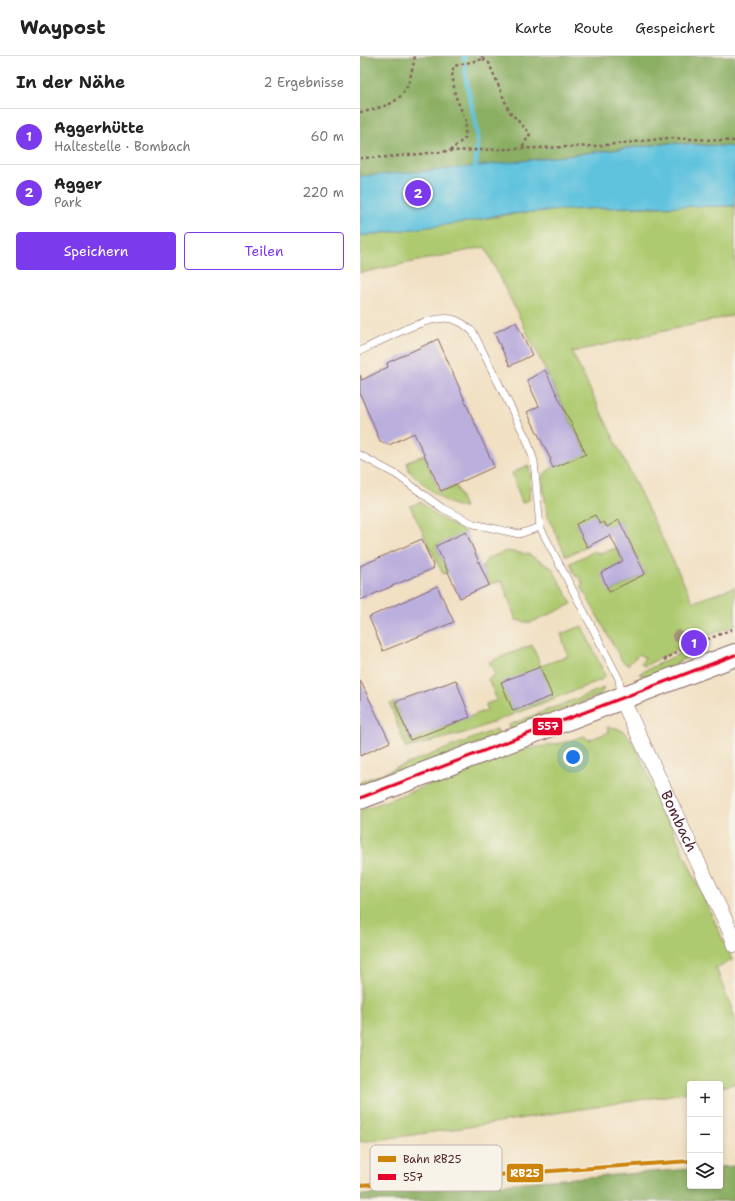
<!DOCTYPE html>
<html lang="de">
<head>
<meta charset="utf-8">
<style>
	:root { --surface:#fff; --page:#f2f2f2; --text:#222; --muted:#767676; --line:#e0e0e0; --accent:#7c3aed }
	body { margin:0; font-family:"Shantell Sans",sans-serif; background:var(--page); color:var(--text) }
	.controls { position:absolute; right:12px; bottom:12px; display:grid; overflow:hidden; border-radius:4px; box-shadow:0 2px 6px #0003 }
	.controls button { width:36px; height:36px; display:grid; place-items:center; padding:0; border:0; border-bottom:1px solid var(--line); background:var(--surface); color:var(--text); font:20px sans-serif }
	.you { position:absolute; left:213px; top:701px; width:14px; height:14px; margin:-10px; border:3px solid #fff; border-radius:50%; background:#1a73e8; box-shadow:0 0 0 6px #1a73e833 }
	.badge { display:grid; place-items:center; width:26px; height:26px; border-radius:50%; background:var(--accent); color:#fff; font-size:13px; font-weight:700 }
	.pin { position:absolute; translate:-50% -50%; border:2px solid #fff; box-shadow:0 1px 4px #0006 }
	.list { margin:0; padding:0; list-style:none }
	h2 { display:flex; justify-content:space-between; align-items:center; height:52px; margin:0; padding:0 16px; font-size:17px }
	h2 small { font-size:13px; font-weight:400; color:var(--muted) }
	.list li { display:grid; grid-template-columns:26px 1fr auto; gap:12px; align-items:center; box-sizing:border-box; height:56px; padding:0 16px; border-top:1px solid var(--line) }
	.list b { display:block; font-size:15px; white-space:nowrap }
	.list p { margin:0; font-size:13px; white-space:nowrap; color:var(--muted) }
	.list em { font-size:13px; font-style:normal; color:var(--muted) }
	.actions { display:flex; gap:8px; padding:12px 16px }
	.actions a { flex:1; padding:9px 0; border:1px solid var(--accent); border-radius:4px; text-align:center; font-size:14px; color:var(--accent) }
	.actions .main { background:var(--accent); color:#fff }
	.icon { flex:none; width:22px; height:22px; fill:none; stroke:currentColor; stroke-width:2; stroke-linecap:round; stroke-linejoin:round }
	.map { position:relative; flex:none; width:375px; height:1145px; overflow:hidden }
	header { display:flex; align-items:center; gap:24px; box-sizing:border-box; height:56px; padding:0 20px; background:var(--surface); border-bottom:1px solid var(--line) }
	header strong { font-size:19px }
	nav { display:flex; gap:22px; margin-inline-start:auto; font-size:14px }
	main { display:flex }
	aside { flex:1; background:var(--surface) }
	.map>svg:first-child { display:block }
	.green { fill:#aeca70; stroke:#7c744e }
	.forest { fill:#8aae62; stroke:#6a6646 }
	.water { fill:#60c3de; stroke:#557184 }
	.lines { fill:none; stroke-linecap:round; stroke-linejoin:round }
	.stream { stroke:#60c3de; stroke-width:5 }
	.building { fill:#bbafdd }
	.lane-casing { stroke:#846360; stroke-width:8 }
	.street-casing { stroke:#846360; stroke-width:16 }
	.primary-casing { stroke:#846360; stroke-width:24 }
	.path { stroke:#846360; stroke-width:2.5; stroke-dasharray:3 3; stroke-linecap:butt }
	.lane { stroke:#fff; stroke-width:7 }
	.street { stroke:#fff; stroke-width:15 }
	.primary { stroke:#fff; stroke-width:22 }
	.bus-1-casing { stroke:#f7f3e8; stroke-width:6 }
	.bus-1 { stroke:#e4002b; stroke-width:3 }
	.rail-1-casing { stroke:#f7f3e8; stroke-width:7 }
	.rail-1 { stroke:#cc840b; stroke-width:4 }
	.tree { fill:#a6927a }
	.labels { text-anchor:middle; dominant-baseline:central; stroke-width:4; stroke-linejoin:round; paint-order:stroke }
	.street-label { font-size:15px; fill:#4a1f2b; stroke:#f7f3e8 }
	.key { fill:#f7f3e8; stroke:#c3b3af; stroke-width:1 }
	.key-label { font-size:11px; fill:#4a1f2b }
	.line-badge { stroke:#f7f3e8; stroke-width:1.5 }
	.badge-label { font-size:11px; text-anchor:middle; font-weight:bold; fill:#fff }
</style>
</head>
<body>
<header>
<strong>Waypost</strong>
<nav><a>Karte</a><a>Route</a><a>Gespeichert</a></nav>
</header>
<main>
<aside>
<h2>In der Nähe<small>2 Ergebnisse</small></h2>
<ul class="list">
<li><span class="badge">1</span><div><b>Aggerhütte</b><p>Haltestelle · Bombach</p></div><em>60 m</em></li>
<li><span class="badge">2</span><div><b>Agger</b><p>Park</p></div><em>220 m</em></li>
</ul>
<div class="actions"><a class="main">Speichern</a><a>Teilen</a></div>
</aside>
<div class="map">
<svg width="375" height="1145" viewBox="0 0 375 1145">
	<rect width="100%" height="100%" fill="#f7f3e8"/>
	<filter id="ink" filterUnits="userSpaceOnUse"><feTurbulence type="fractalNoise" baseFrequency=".025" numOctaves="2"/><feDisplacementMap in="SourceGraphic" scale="8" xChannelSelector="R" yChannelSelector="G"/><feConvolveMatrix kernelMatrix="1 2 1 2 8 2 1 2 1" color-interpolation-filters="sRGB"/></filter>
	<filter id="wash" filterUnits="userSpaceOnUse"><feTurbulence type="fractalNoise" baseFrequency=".012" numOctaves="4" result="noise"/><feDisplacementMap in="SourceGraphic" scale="16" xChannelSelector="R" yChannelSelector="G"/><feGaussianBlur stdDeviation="0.9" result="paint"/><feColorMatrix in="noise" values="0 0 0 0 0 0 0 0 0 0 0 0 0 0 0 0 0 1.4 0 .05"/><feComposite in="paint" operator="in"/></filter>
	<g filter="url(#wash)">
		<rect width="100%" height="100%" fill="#f1e0c2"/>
		<!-- green -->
		<g class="green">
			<path d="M0,103L117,110L114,165C155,155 197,154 238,152C284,151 329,150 375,150V259L212,296L333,546L375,531V569L340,583L284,610L281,607L285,602L279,598L268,609L262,605L221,530L223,528L219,520L216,521L210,507L235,495L240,498L256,492L263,505L241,517L250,536L285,518L259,464L247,471L244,466L240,468H216L227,491L206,500L187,458L182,422C186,410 214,404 226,397L125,191L0,217V180L88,168L0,179Z"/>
			<path d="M64,399L79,436L96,430L105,451H98L87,446L75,438L49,415L47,406Z"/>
			<path d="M168,409L171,419L169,444L162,447L152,417Z"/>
			<path d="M61,446L78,461L106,476L76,490L88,516L83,518L50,450Z"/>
			<path d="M147,495L168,498L192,512L212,548L170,567L156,564L142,525L130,528L122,511L128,502Z"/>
			<path d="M222,570L245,619L241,624L108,676L46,692L30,648L35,646L50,684L127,654L126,648L137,644L128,623L135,619L129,606L172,589L181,610L208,600L201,578Z"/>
			<path d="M342,588L344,591L305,614L291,620L280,619V617L335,590Z"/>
			<path d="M244,632L240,639L151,674L149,669Z"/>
			<path d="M247,671C264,672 266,677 275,690L372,904L356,912L375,962V1028L360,1031V1028H330V1036L88,1074L0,1086V755L156,695L201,687L224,680L229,684L249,676Z"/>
			<path d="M137,673L139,679L0,732V726Z"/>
		</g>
		<!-- forest -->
		<g class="forest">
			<path d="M0,0H375V91L310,87L116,111L52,117L0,120Z"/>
			<path d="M375,1110V1145H0V1139L330,1113V1130H360V1111Z"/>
		</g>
		<!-- water -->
		<path class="water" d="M311,87L375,91V150L269,151L201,154L138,159L114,165L0,180V120C104,114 207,99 311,87Z"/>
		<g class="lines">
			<!-- stream -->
			<g class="stream">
				<path d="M104,0V3"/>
				<path d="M105,10C105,38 120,65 117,93"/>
				<path d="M115,116L117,97"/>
			</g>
		</g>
		<g id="blocks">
			<!-- building -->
			<g class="building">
				<path d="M156,266L172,299L150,310L134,277Z"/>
				<path d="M78,283L134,411L81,435L54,377L29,389L20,385L0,338V319L2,324L28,311L27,307Z"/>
				<path d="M185,314L226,398L193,412L190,405L191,404L167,356L179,350L167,324Z"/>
				<path d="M235,459L240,468L244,466L247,471L259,464L285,518L249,536L241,517L263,505L250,479L227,491L216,468Z"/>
				<path d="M106,476L129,529L100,542L76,490Z"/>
				<path d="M62,483L74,512L0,544V510Z"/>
				<path d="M77,530L94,566L23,595L9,561Z"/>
				<path d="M180,611L192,640L153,655L141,626Z"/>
				<path d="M0,624L30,686L0,700Z"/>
				<path d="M96,624L110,661L50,684L35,646Z"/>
			</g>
		</g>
	</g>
	<g filter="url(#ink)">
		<use href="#blocks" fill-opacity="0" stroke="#846360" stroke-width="1"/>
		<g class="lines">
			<!-- lane casing -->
			<g class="lane-casing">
				<g id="lane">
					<path d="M0,295C23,284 68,258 92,263C101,265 106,270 113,276L167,384L174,405L180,471"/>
					<path d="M0,399L37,419L82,452L114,468L159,478L180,471L259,623L261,639"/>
				</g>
			</g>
			<!-- street casing -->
			<g class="street-casing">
				<g id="street">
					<path id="s1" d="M261,641L371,877L375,889"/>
				</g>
			</g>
			<!-- primary casing -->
			<g class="primary-casing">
				<path id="primary" d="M0,742L375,599"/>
			</g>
			<!-- path -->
			<g class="path">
				<path d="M123,3L129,7L149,55L170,78L161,93"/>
				<path d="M0,56C6,56 12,54 18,52C47,45 50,26 55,0"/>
				<path d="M90,95L105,82L106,65L95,39L92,16L94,10L123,3L122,0"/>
				<path d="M0,102L28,101L90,95L237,90L309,82L375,85"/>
				<path d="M304,604L317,596L375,572"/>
			</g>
			<!-- lane -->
			<use href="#lane" class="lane"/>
			<!-- street -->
			<use href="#street" class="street"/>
			<!-- primary -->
			<use href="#primary" class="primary"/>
			<!-- bus-1 casing -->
			<g class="bus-1-casing">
				<path id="bus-1" d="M0,742L375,599"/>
			</g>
			<!-- bus-1 -->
			<use href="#bus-1" class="bus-1"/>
			<!-- rail-1 casing -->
			<g class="rail-1-casing">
				<path id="rail-1" d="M0,1129L330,1105"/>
			</g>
			<!-- rail-1 -->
			<use href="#rail-1" class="rail-1"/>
		</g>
		<!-- trees -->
		<circle class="tree" cx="318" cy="580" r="6"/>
	</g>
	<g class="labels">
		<!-- street labels -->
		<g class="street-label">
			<text stroke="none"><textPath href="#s1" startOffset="137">Bombach</textPath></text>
		</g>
	</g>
	<!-- legend -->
	<rect x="10" y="1089" width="132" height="46" rx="6" class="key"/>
	<rect x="18" y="1100" width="18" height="6" fill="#cc840b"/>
	<rect x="18" y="1118" width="18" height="6" fill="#e4002b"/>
	<g class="key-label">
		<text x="43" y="1107">Bahn RB25</text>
		<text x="43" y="1125">557</text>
	</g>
	<g class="line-badge">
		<rect x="172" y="661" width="31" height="19" rx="4" fill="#e4002b"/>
		<rect x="146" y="1107" width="38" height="20" rx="4" fill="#cc840b"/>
	</g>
	<g class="badge-label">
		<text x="188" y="674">557</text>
		<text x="165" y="1121">RB25</text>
	</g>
</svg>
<div class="controls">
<button>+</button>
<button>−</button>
<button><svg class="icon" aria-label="layers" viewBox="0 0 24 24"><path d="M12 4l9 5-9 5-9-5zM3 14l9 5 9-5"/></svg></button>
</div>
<div class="you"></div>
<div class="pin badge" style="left:334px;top:587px">1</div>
<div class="pin badge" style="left:58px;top:137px">2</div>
</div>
</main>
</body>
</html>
